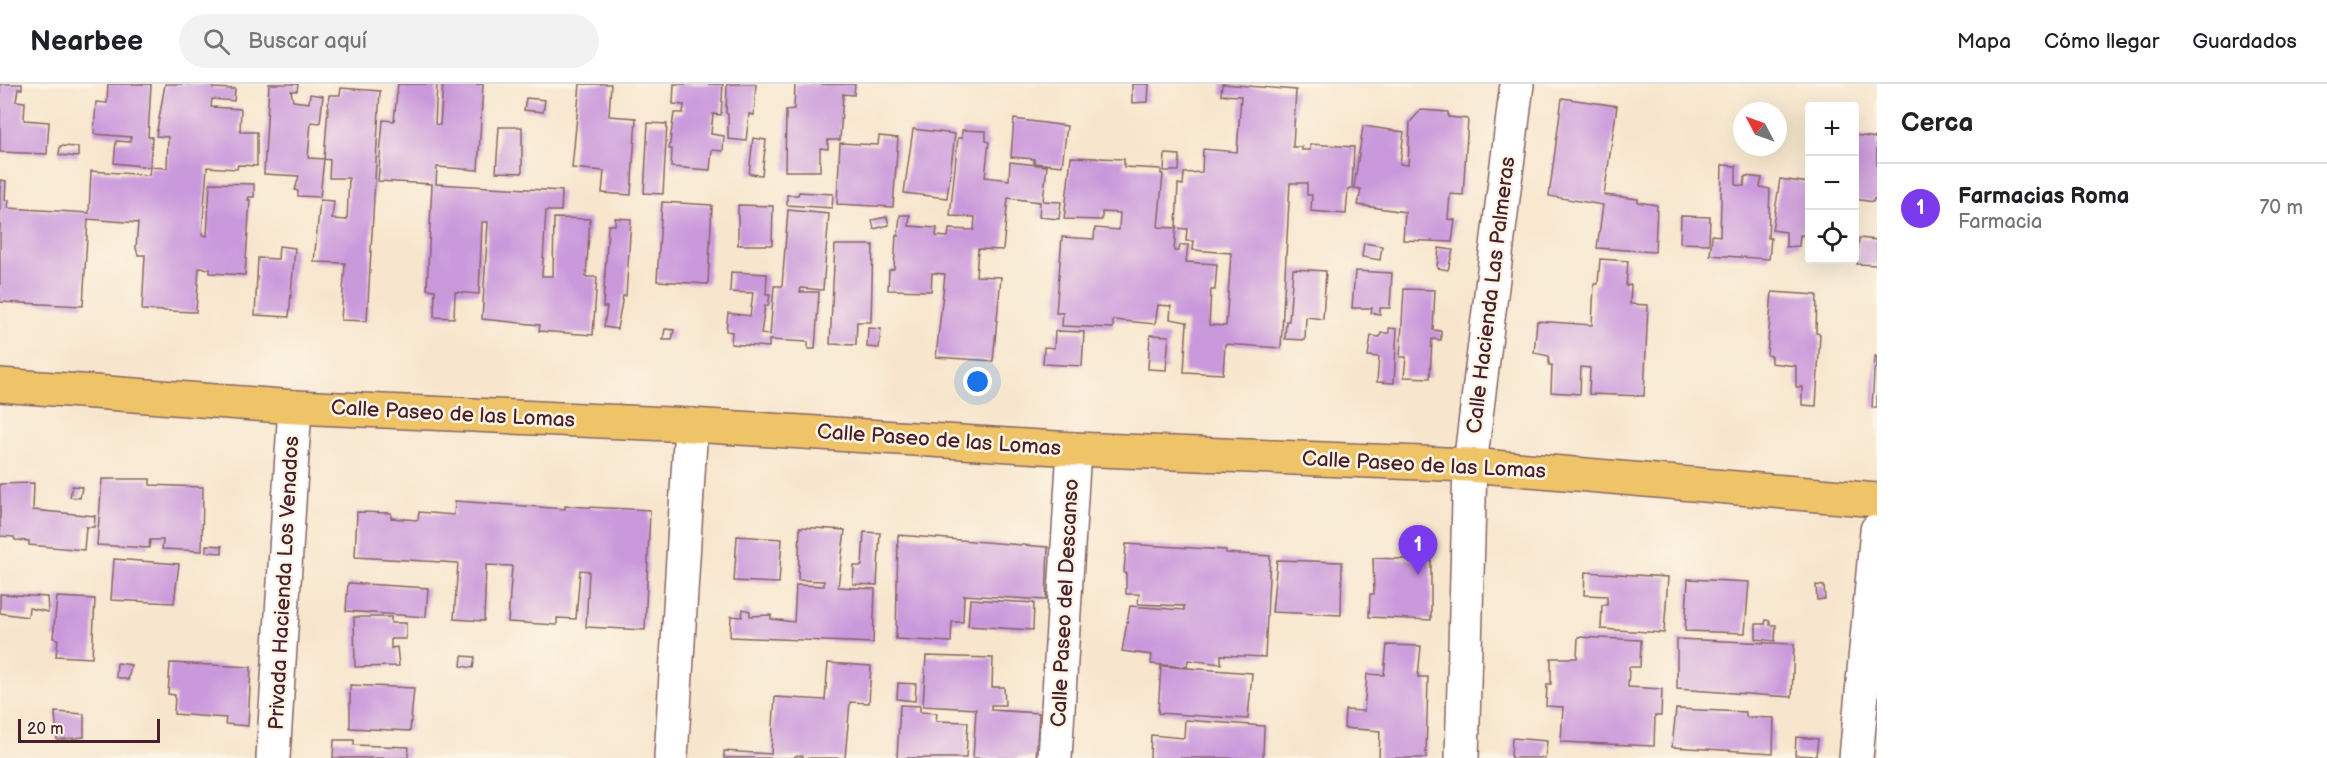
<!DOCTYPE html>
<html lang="es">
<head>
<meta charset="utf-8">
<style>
	:root { --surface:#fff; --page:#f2f2f2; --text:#202124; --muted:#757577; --line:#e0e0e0; --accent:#7c3aed }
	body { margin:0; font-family:"Balsamiq Sans",sans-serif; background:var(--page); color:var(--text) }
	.controls { position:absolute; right:18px; top:18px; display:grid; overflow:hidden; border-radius:6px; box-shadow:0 6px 24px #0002 }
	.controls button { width:54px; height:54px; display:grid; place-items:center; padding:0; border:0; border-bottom:2px solid var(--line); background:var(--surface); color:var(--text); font:30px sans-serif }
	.compass { position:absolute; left:1733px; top:18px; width:54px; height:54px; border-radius:50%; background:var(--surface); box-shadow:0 6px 24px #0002; rotate:311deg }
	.scale { position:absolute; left:18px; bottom:15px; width:142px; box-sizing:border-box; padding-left:6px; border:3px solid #4a1f2b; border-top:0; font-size:16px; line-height:21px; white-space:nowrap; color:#4a1f2b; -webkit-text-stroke:4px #fcf5e5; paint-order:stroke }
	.you { position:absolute; left:978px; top:298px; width:21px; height:21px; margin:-15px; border:4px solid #fff; border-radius:50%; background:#1a73e8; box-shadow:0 0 0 9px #1a73e833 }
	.badge { display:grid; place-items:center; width:39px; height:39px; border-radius:50%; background:var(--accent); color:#fff; font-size:20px; font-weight:700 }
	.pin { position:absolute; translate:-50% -50px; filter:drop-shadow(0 2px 3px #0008) }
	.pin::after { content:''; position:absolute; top:32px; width:21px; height:18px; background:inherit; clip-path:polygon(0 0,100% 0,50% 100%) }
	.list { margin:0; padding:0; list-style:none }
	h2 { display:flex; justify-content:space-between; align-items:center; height:78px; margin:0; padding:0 24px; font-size:26px }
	h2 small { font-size:20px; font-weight:400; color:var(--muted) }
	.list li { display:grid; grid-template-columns:39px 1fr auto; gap:18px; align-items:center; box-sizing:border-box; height:90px; padding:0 24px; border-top:2px solid var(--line) }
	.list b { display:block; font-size:22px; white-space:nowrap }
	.list p { margin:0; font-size:20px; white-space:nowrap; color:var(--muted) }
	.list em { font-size:20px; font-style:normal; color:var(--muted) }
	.icon { flex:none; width:33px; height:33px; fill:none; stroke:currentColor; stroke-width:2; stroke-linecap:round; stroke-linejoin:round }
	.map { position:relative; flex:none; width:1877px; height:674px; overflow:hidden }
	header { display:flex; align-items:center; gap:36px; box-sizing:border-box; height:84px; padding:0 30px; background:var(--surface); border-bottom:2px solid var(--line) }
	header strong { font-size:28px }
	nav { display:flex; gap:33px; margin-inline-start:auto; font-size:21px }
	.search { width:420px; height:54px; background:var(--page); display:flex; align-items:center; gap:15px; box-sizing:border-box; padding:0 21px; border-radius:33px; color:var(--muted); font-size:22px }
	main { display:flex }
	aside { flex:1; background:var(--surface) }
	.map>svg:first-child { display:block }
	.building { fill:#ca99dc }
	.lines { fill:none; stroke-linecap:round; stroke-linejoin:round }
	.minor-casing { stroke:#876564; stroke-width:36 }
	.major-casing { stroke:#876564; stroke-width:36 }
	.minor { stroke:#fff; stroke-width:33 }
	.major { stroke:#efc469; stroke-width:33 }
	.labels { text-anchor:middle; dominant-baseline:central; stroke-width:5; stroke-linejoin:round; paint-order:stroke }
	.street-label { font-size:21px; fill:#4a1f2b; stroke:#fcf5e5 }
</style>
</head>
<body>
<header>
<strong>Nearbee</strong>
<div class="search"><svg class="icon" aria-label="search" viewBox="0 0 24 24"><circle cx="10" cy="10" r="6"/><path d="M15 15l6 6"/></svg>Buscar aquí</div>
<nav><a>Mapa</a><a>Cómo llegar</a><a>Guardados</a></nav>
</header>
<main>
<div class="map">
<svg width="1877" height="674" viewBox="0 0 1877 674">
	<rect width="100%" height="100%" fill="#fcf5e5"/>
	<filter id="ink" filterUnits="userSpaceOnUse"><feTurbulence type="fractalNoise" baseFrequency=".0167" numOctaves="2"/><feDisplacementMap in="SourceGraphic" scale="12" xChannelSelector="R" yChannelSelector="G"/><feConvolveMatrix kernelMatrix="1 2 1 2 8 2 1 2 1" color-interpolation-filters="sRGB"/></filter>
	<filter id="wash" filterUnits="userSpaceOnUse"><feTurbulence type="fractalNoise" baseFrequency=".008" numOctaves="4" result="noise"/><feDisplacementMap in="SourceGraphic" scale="24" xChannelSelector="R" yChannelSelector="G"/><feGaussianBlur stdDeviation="1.35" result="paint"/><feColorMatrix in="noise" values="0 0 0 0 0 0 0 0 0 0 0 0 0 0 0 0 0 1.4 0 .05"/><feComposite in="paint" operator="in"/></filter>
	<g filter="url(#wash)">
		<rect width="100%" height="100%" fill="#f7e6cd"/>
		<g id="blocks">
			<!-- building -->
			<g class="building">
				<path d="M0,0H22V5H18L16,17L25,18L24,36L49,38L47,70L0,68Z"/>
				<path d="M108,0H151L148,53H152L150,83L167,84L168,53L156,52L165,0H213V4L235,5L234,17L212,15L211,23L241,25L240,48H257V82L238,81L237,85L207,83L202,151L207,152L210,99L254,100V113H249L248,116H250L245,191L210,189V185L199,184L196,228L142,226L145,171H138L136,164L138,139L88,135L83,222L0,218V96L6,97L5,116H9L8,124L89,129L91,87L149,91L150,83L114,79L116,57L130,58L131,53L94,50L96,18L107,19Z"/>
				<path d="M269,0H298L297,7H291L293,17L309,19L310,10L323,12L320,39L311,38L308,74L324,75L329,11H340L341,4L380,7L367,237L341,236L345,179L314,178L320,116L334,117L332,135L347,136L349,94H329L330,76L324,75L320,113L298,112V107L295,106L299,92L264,90Z"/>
				<path d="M398,0H437L435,40L440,41L443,0H483L478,86L437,83L436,100L562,107L561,127H546L542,192H553L554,134L590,135L586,193H597L593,251L539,247L540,241L482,235L488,138H482L479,210L455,208L454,234L434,233L435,206L427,205L432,100L378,97L383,36L394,37Z"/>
				<path d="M580,0H611L609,32L636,34L631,111L602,109L604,87L572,84Z"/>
				<path d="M674,0H723L721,31L713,30L711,50L724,52L723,67L712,66L710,86L671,83L672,65H669L674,29H683L684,21L673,20Z"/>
				<path d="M727,0H756L754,31L749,30L746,57L728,55V30L726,29Z"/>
				<path d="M795,0H855L854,11L843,10L840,56H828V65L820,64V87H785L786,26L794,25Z"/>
				<path d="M1132,0H1149L1148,18L1132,19Z"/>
				<path d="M1222,0L1296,6L1293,63H1302V66H1310V60L1354,63L1352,104L1348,105L1346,130L1311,127L1312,111H1307V99H1290L1281,264L1225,260L1223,290L1184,288L1187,238L1170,235L1171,222L1158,221L1155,240L1113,236V244L1062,242L1063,229H1056L1062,153L1094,155L1095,144L1119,146L1120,129L1102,128V136L1064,135L1071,73L1124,75V83L1161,85V90H1163L1158,143L1176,144L1174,167H1179L1180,161H1188L1186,178L1217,180L1215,206H1211L1209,241L1226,242L1231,169L1193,166L1194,157H1186L1187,145L1176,144L1178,100L1183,101L1184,89L1202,88L1203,65L1237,68L1241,12L1221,11Z"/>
				<path d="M526,14L545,16L543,28L524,26Z"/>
				<path d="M1562,14L1617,22L1604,111L1638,115V118L1657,121L1655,168L1597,164L1603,121L1549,112Z"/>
				<path d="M1421,26L1448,28V33L1468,35L1463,111L1450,110L1448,135L1455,136L1452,158L1403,156L1405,128L1358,121L1361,105L1354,104L1363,42L1404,48L1400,80L1408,81L1410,38Z"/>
				<path d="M1014,35L1067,42L1062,82L1034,79V75L1011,73Z"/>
				<path d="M648,39L667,40L663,110L644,109Z"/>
				<path d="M499,43H522V89L496,88Z"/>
				<path d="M913,45L955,50L947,114L904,109Z"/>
				<path d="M962,46L986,47V57L989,58L985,93L1009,96L1010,78L1047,82L1043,117L1061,118L1059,135L1039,133L1040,118L1008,114L1003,166L978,165L976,192L1001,193L993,277L936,273L945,190L932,189L931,207L888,206L889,186L894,185L896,151L898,152L900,131H910L909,142L937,144L936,152L948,153L949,145L974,146L975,133L950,132L958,54H962Z"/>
				<path d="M1854,51L1877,54V115H1874L1873,118L1854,115Z"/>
				<path d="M879,52L898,54L893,123L837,120L840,59L878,61Z"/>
				<path d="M753,54L766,56L762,91L749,90Z"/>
				<path d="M60,62L78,63V73L59,71Z"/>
				<path d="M1165,70L1180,71L1179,87H1164Z"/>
				<path d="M1722,81L1736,82V101L1744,102L1745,92L1762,94L1760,103L1770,105L1768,154H1771L1769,175L1710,171L1712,151L1720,152Z"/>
				<path d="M1780,95L1809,99V152L1800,151L1799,162L1786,163V148L1772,146Z"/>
				<path d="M799,108L833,110L832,124L787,121V111H798Z"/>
				<path d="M662,118L712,121L708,200L657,197Z"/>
				<path d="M738,121L773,122L772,161H738Z"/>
				<path d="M788,126L829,130L823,206L801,204L800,208H819L815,265H808V258L769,256V263L731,260L732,248L726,247L728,229L750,232L753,209L730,208L731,188L767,190L766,210H770L768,222L765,221L761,250L770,251L774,202H782Z"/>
				<path d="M1681,132L1710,133L1709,160L1680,159Z"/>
				<path d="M887,133L889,141L874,145L872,136Z"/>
				<path d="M615,134L631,135L626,212H623L617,245L604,243L607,223H603L608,141H615Z"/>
				<path d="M1859,154L1877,156V181L1857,180Z"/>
				<path d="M1364,159L1382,162L1380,176L1362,173Z"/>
				<path d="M835,161H873L871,238H857L856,261L830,260Z"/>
				<path d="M279,162L295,164L289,233L255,231L258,174L278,175Z"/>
				<path d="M1439,164L1453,166L1448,186L1437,184Z"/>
				<path d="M1600,175L1628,177L1626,202L1631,201L1630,220L1648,221L1644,312L1589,310L1590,284L1581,283L1580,310L1551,308L1552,281H1549V272L1534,269L1537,237L1592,241L1594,200H1598Z"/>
				<path d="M1293,185L1326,187L1323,235L1306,233L1305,256L1285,255L1286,237H1289Z"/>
				<path d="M1355,187L1392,189L1390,224H1380V230L1371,229L1372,224H1352Z"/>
				<path d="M1404,205L1435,206L1433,246L1441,247V256L1432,255L1430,294L1404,293L1406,273H1400Z"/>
				<path d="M1772,208L1817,211L1816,249L1820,250L1816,322L1802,321V303H1796V282L1771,279V272L1767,271Z"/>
				<path d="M868,244L881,245L879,264L867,263Z"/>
				<path d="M1389,244L1397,245L1394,299L1377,298L1379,273L1368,272L1371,252L1380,253L1381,249H1389Z"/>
				<path d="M665,245L674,246L672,256H663Z"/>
				<path d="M1055,247L1084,248L1082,282L1043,280L1044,263L1054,264Z"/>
				<path d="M1150,251L1169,252L1166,286L1148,285Z"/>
				<path d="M1875,272L1877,273V324H1872Z"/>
				<path d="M102,395H150V401L203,403L202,467L162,465L163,456H150L149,464L97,461Z"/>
				<path d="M34,399L33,426L95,432L94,443H86L84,466L29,461V457L15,456L14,453L0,452V400Z"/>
				<path d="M72,402L82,403L80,414L70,413Z"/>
				<path d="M455,417L565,425V422L650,426L645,546L586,543L589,487L580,486L576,535L557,534V541L508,538L512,482L486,481L484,537L454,535L458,479L355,473L357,428L391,429V434L418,436L419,428L454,431Z"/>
				<path d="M800,443L845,446L838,503L875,505L873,559L730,553L731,532L742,533L743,525L750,527V532L771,531V535L794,538L796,501L824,502V497L798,496Z"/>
				<path d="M864,448L880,449L877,501L853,500L854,482H862Z"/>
				<path d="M898,451L1048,463L1046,516L964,511L963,538H952L951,558L896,555Z"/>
				<path d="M737,452L782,455L779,499L734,497Z"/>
				<path d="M1126,460L1226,466V469L1270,472L1265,573L1221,571V580L1188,576L1187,583L1151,580L1152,571L1122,567L1130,522L1184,526V522L1138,520L1139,510H1126V489H1124Z"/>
				<path d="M206,461L222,462V469L206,468Z"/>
				<path d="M1373,474L1431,476V536L1369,533L1370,510H1374Z"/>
				<path d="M114,475L179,480L174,519L111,516Z"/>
				<path d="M1277,476L1342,478L1341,531L1272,528Z"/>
				<path d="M1585,488L1668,493L1664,549L1601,545L1602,521H1607V512L1584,511Z"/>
				<path d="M1688,495L1749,498L1745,549L1685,547Z"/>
				<path d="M348,499L428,504L426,533L346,527Z"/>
				<path d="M1816,501L1824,502L1825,515L1817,516Z"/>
				<path d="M0,510L47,513L48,528L29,524L28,533L0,529Z"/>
				<path d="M57,513L95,515L92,574L56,572L58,555L53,554Z"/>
				<path d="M970,515L1034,519L1033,546L968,542Z"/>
				<path d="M354,533H391V539H406V555H391V564L397,563L399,582L355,583Z"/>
				<path d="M1766,536L1770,537V541H1776L1775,557L1756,555V540H1765Z"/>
				<path d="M1578,553L1641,556L1640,583H1629L1628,603L1662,605L1661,632H1655L1654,662L1561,658L1563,623L1546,622L1547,600H1551V574H1577Z"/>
				<path d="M1677,555L1794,560L1792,613L1677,605Z"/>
				<path d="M1387,561L1421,562L1418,593H1428L1426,674H1379L1380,647L1344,644L1345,626L1364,627L1367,590L1384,591Z"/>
				<path d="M462,572L475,573L473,584L461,582Z"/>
				<path d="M926,572L993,574L992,603H1004L1005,621H991V626L1039,629L1036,674H973L976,625L923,622Z"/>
				<path d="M117,579L131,581L128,596L116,593Z"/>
				<path d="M170,579L251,583L248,642L225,640L226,634L174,630L175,611L168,610Z"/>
				<path d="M828,579L871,582L869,619L850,618L845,674H803V672H795V674H724V667L771,670L775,613L825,616Z"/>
				<path d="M1161,582L1252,589L1248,635L1158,629Z"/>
				<path d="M898,599L916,600L915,617L897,615Z"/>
				<path d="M350,601L414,604L410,647L350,644Z"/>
				<path d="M900,621L920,622V628L937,629L936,637L968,638L966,674H897Z"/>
				<path d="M1676,625L1746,628V633L1774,634L1773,669L1672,663Z"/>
				<path d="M55,628L84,630V653L57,656Z"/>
				<path d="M1185,636L1264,642L1263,674H1150L1151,651L1184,654Z"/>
				<path d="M1796,653L1818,655L1816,672L1795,671Z"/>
				<path d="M1512,654L1547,657L1545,674H1511Z"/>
				<path d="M334,656H354V661L409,663L408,674H333Z"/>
			</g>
		</g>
	</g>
	<g filter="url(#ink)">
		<use href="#blocks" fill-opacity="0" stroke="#876564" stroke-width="1.5"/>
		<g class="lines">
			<!-- minor casing -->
			<g class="minor-casing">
				<g id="minor">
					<path d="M273,674L295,323"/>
					<path d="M671,674L691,341"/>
					<path d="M1055,674L1074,365"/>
					<path d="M1462,674L1470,381L1517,0"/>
					<path d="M1856,674L1877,446"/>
				</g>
			</g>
			<!-- major casing -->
			<g class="major-casing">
				<path id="major" d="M0,301L295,323L691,341L1074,365L1470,381L1877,416"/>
			</g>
			<!-- minor -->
			<use href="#minor" class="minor"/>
			<!-- major -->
			<use href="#major" class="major"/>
		</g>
	</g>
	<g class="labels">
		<!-- street labels -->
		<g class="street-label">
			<text transform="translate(1491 211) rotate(-83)">Calle Hacienda Las Palmeras</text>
			<text transform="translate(453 330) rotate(3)">Calle Paseo de las Lomas</text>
			<text transform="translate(939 356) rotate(4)">Calle Paseo de las Lomas</text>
			<text transform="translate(1424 381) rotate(3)">Calle Paseo de las Lomas</text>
			<text transform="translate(284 499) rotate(-87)">Privada Hacienda Los Venados</text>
			<text transform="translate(1065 519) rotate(-87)">Calle Paseo del Descanso</text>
		</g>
	</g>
</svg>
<div class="controls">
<button>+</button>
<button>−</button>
<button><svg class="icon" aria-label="locate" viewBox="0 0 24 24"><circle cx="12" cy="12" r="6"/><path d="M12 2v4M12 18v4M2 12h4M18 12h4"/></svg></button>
</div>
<svg class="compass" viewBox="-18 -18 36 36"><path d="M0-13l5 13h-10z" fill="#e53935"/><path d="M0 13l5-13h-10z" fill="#757577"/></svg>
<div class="scale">20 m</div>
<div class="you"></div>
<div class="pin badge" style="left:1418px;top:491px">1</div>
</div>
<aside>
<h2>Cerca<small></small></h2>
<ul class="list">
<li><span class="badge">1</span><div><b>Farmacias Roma</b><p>Farmacia</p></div><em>70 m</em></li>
</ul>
</aside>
</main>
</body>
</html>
